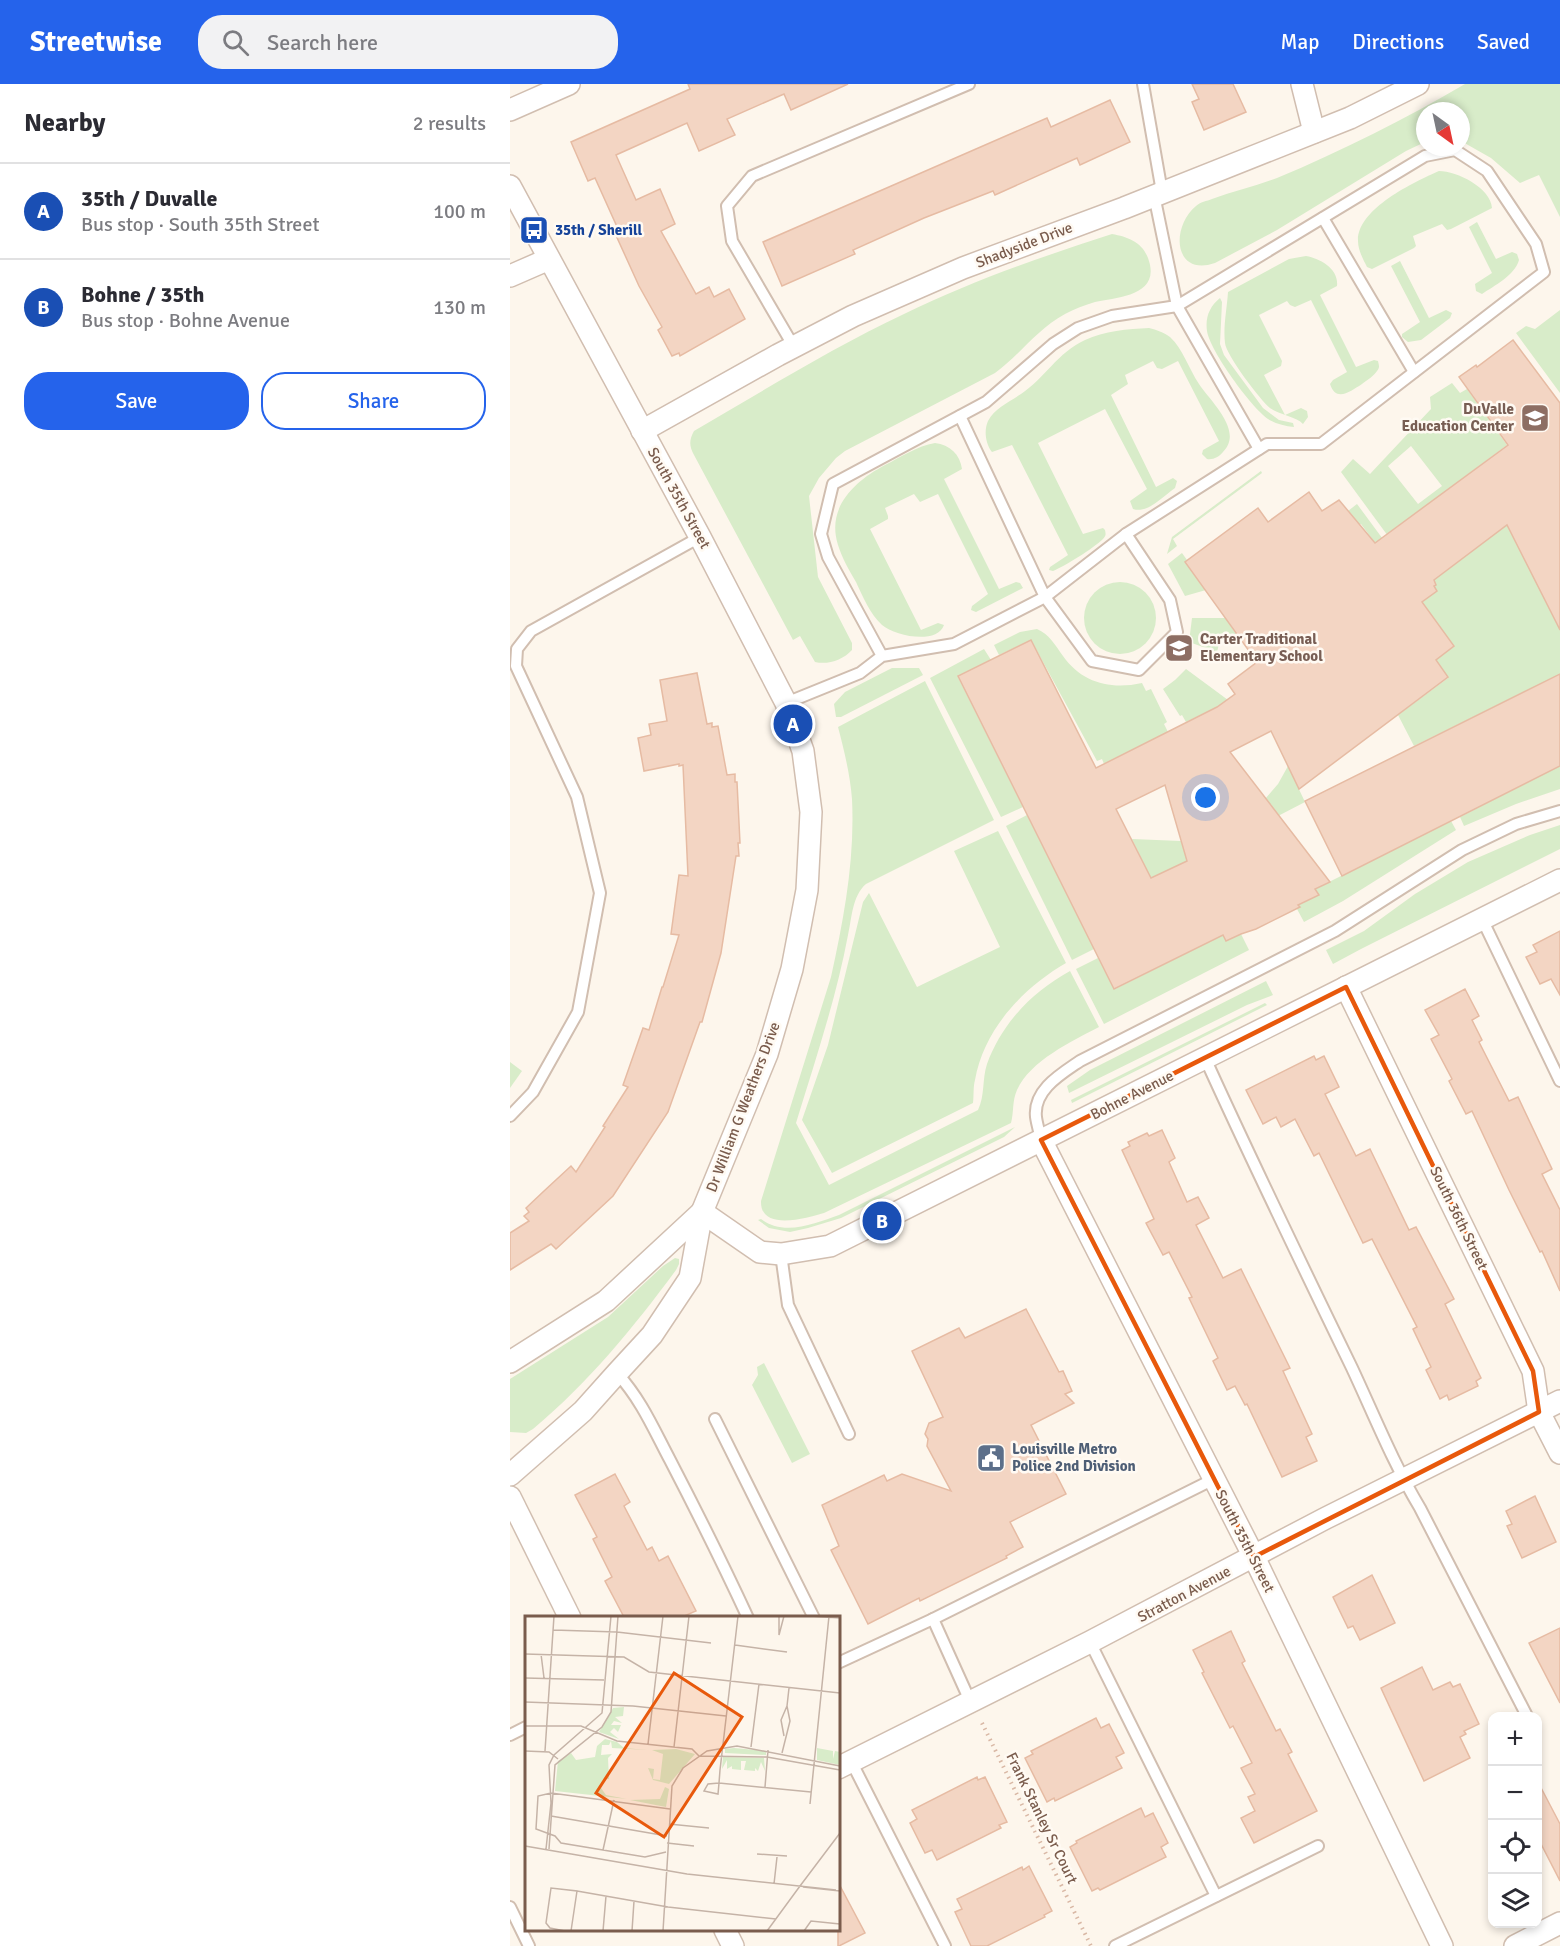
<!DOCTYPE html>
<html lang="en">
<head>
<meta charset="utf-8">
<style>
	:root { --surface:#fff; --page:#f2f2f3; --text:#2b2b33; --muted:#7c7c81; --line:#e1e1e2; --accent:#2563eb }
	body { margin:0; font-family:Signika,sans-serif; background:var(--page); color:var(--text) }
	.controls { position:absolute; right:18px; bottom:18px; display:grid; overflow:hidden; border-radius:12px; box-shadow:0 3px 9px #0003 }
	.controls button { width:54px; height:54px; display:grid; place-items:center; padding:0; border:0; border-bottom:2px solid var(--line); background:var(--surface); color:var(--text); font:30px sans-serif }
	.compass { position:absolute; left:906px; top:18px; width:54px; height:54px; border-radius:50%; background:var(--surface); box-shadow:0 3px 9px #0003; rotate:147deg }
	.you { position:absolute; left:696px; top:714px; width:21px; height:21px; margin:-15px; border:4px solid #fff; border-radius:50%; background:#1a73e8; box-shadow:0 0 0 9px #1a73e833 }
	.badge { display:grid; place-items:center; width:39px; height:39px; border-radius:50%; background:var(--accent); color:#fff; font-size:20px; font-weight:700 }
	.pin { position:absolute; translate:-50% -50%; border:3px solid #fff; box-shadow:0 2px 6px #0006 }
	.list { margin:0; padding:0; list-style:none }
	h2 { display:flex; justify-content:space-between; align-items:center; height:78px; margin:0; padding:0 24px; font-size:26px }
	h2 small { font-size:20px; font-weight:400; color:var(--muted) }
	.list li { display:grid; grid-template-columns:39px 1fr auto; gap:18px; align-items:center; box-sizing:border-box; height:96px; padding:0 24px; border-top:2px solid var(--line) }
	.list b { display:block; font-size:22px; white-space:nowrap }
	.list p { margin:0; font-size:20px; white-space:nowrap; color:var(--muted) }
	.list em { font-size:20px; font-style:normal; color:var(--muted) }
	.actions { display:flex; gap:12px; padding:18px 24px }
	.actions a { flex:1; padding:14px 0; border:2px solid var(--accent); border-radius:24px; text-align:center; font-size:21px; color:var(--accent) }
	.actions .main { background:var(--accent); color:#fff }
	.icon { flex:none; width:33px; height:33px; fill:none; stroke:currentColor; stroke-width:2; stroke-linecap:round; stroke-linejoin:round }
	.map { position:relative; flex:none; width:1050px; height:1862px; overflow:hidden }
	header { display:flex; align-items:center; gap:36px; box-sizing:border-box; height:84px; padding:0 30px; background:var(--accent); color:#fff }
	header strong { font-size:28px }
	nav { display:flex; gap:33px; margin-inline-start:auto; font-size:21px }
	.search { width:420px; height:54px; background:var(--page); display:flex; align-items:center; gap:15px; box-sizing:border-box; padding:0 21px; border-radius:24px; color:var(--muted); font-size:22px }
	main { display:flex }
	aside { flex:1; background:var(--surface) }
	.map>svg:first-child { display:block }
	.green { fill:#d8ecc9; fill-rule:evenodd }
	.building { fill:#f3d5c3; stroke:#e6bba3; stroke-width:1.5; fill-rule:evenodd }
	.lines { fill:none; stroke-linecap:round; stroke-linejoin:round }
	.service-casing { stroke:#d1beb0; stroke-width:14 }
	.minor-casing { stroke:#d1beb0; stroke-width:24 }
	.path { stroke:#d9b8a5; stroke-width:4; stroke-dasharray:1.5 4.5; stroke-linecap:butt }
	.service { stroke:#fff; stroke-width:10 }
	.minor { stroke:#fff; stroke-width:21 }
	.marked { fill:none; stroke:#e8590c; stroke-width:4.5; stroke-linejoin:round }
	.labels { text-anchor:middle; dominant-baseline:central; stroke-width:5; stroke-linejoin:round; paint-order:stroke }
	.transit-label { font-size:15px; font-weight:bold; fill:#164399; stroke:#fffaf3; text-anchor:start }
	.street-label { font-size:15px; fill:#7a5c4d; stroke:#fffaf3 }
	.education-label { font-size:15px; font-weight:bold; fill:#785e54; stroke:#fffaf3; text-anchor:end }
	.service-label { font-size:15px; font-weight:bold; fill:#4e5e75; stroke:#fffaf3; text-anchor:start }
	.inset-road { fill:none; stroke:#c5b3a7; stroke-width:1.5 }
	.view { fill:#e8590c; fill-opacity:0.15; stroke:#e8590c; stroke-width:3 }
	.inset-edge { fill:none; stroke:#7a5c4d; stroke-width:3 }
</style>
</head>
<body>
<header>
<strong>Streetwise</strong>
<div class="search"><svg class="icon" aria-label="search" viewBox="0 0 24 24"><circle cx="10" cy="10" r="6"/><path d="M15 15l6 6"/></svg>Search here</div>
<nav><a>Map</a><a>Directions</a><a>Saved</a></nav>
</header>
<main>
<aside>
<h2>Nearby<small>2 results</small></h2>
<ul class="list">
<li><span class="badge" style="background:#1a4fb4">A</span><div><b>35th / Duvalle</b><p>Bus stop · South 35th Street</p></div><em>100 m</em></li>
<li><span class="badge" style="background:#1a4fb4">B</span><div><b>Bohne / 35th</b><p>Bus stop · Bohne Avenue</p></div><em>130 m</em></li>
</ul>
<div class="actions"><a class="main">Save</a><a>Share</a></div>
</aside>
<div class="map">
<svg width="1050" height="1862" viewBox="0 0 1050 1862">
	<rect width="100%" height="100%" fill="#fdf6ec"/>
	<!-- green -->
	<g class="green">
		<path d="M955,0H1050V133L1029,91L1010,99L981,74L951,57V27H915V58L896,67L767,146L705,179C664,193 660,144 686,122C690,118 697,117 702,115C724,107 746,102 767,94C832,67 895,35 955,0Z"/>
		<path d="M929,87C947,87 981,104 982,124L941,145L937,146L932,140L903,152L906,162L904,164L862,185L857,183C853,175 848,166 848,157C847,125 904,98 929,87Z"/>
		<path d="M967,138L986,175L1002,168L1007,170L1009,176C1005,191 984,202 972,210L966,207L965,200L982,189L959,143Z"/>
		<path d="M602,150C618,153 632,158 638,174C652,212 608,213 585,218C575,221 564,225 555,230C527,245 510,271 485,289L335,367L326,374L309,394L299,412L308,493L342,559V566C333,576 318,581 305,578L290,552L283,556L184,371C179,362 179,356 184,347C253,307 322,264 394,230C462,197 531,173 602,150Z"/>
		<path d="M796,172C811,175 829,185 827,202L810,211L846,283L864,276L868,277C869,282 870,283 867,287C864,292 857,296 852,300C841,307 826,319 820,300L823,296L837,288L801,216L785,223L780,221L777,217L749,231L772,277L771,282L754,291L775,331L791,324L797,327L798,333L793,340C787,333 770,331 760,324C751,317 716,271 715,259C713,243 717,224 718,208L779,175Z"/>
		<path d="M890,177L919,234L936,226L942,229L940,234L911,256L898,258L892,253V250L910,238L881,182Z"/>
		<path d="M710,214L712,218L710,260L714,271L753,324L769,336L783,339L784,343C775,342 766,340 758,335C741,323 700,267 697,247C695,233 700,222 710,214Z"/>
		<path d="M1050,226V309L1006,249L1016,242L1025,245Z"/>
		<path d="M639,244C647,246 653,248 660,253C673,265 679,285 689,300C701,318 734,347 713,368C709,373 703,376 697,375L692,370L693,366L709,357L668,277L652,285L647,284L643,277L615,291L618,300L601,311L646,403L663,394L667,397L665,404C653,412 638,430 623,425L620,417L637,405L595,325L528,359L573,450L593,444L595,446C596,451 596,451 593,455C584,464 555,482 543,487L539,486L540,483L558,471L502,361L482,368C475,359 474,346 478,337C485,324 499,318 511,310C534,295 548,268 575,256C594,247 618,245 639,244Z"/>
		<path d="M942,299L950,309L957,305L997,361L885,445L900,482L831,388L843,375L860,390L921,325L920,313ZM901,362L932,402L908,420L878,382Z"/>
		<path d="M425,359C440,361 450,370 452,385L434,395L489,505L506,498L510,499L513,504L466,528L461,526L462,522L478,510L428,410L410,418L404,410L375,424L378,432V435L360,445L411,546L428,539L434,541C427,561 385,552 372,541C360,530 353,513 346,498C339,486 332,474 328,461C316,423 345,397 375,381C391,373 407,362 425,359Z"/>
		<path d="M751,387L752,389L663,455L667,462L657,470L662,453Z"/>
		<path d="M847,420L895,485L888,490L851,440L848,441L838,427Z"/>
		<path d="M997,441L1050,513V590L904,662L888,631L938,594L926,576L944,562L918,527L902,511L924,502L926,500L924,496Z"/>
		<path d="M672,469L677,476L676,478L696,506L675,512L658,480Z"/>
		<circle cx="610" cy="534" r="36"/>
		<path d="M682,534H717L719,537L718,538L726,550L721,553L711,552L707,568L679,558Z"/>
		<path d="M527,545C539,550 545,561 553,572C572,599 601,606 632,599L636,607L641,605L657,638L654,640L658,648L594,680L592,675L587,677L521,556L489,571L484,561L510,548Z"/>
		<path d="M474,565L481,576L448,593L513,723L491,733L420,594Z"/>
		<path d="M382,584H409L413,591L331,633H326L324,620L335,608Z"/>
		<path d="M676,585L718,616L719,617L676,638L672,631L670,632L653,605L665,596Z"/>
		<path d="M415,597L484,736L356,800C342,812 342,834 338,851C326,915 305,977 286,1039L319,1101L468,1026C475,1012 472,995 477,980C492,939 522,908 560,887L589,943C562,957 520,977 507,1006C502,1017 504,1028 501,1039L314,1129C297,1134 250,1148 251,1117L321,893C334,834 345,775 342,715C340,690 334,666 328,643Z"/>
		<path d="M778,682L795,718L768,732L755,715L768,700Z"/>
		<path d="M1050,682V705L1006,720L954,742L950,733Z"/>
		<path d="M517,731L584,865L562,876L496,742Z"/>
		<path d="M941,737L946,746L833,817L794,838L787,825L790,823L788,821L808,811L805,805Z"/>
		<path d="M1050,741V765L851,865L823,880L816,866L854,847L905,810L958,778L1020,751Z"/>
		<path d="M488,747L556,879C513,904 474,945 465,996C463,1003 464,1012 463,1019L322,1089L292,1036L318,961L353,818L359,809L407,903L490,863L444,767Z"/>
		<path d="M622,755L671,757L677,777L642,796Z"/>
		<path d="M731,850L739,866L594,940L566,885L588,874L605,905L713,851L716,857Z"/>
		<path d="M756,897L763,911L737,921L559,1009L557,1002L580,986Z"/>
		<path d="M755,919L757,921L562,1019L561,1016Z"/>
		<path d="M0,978L12,987L0,1004Z"/>
		<path d="M505,1043L494,1053L331,1134L298,1144L280,1148L259,1144L248,1136L251,1135C274,1153 306,1139 329,1131Z"/>
		<path d="M165,1174L169,1175V1180L166,1186C124,1243 78,1299 23,1345L16,1349L0,1348V1295L98,1233L153,1182Z"/>
		<path d="M254,1279L300,1370L282,1379L242,1301L248,1291L247,1283Z"/>
	</g>
	<!-- building -->
	<g class="building">
		<path d="M178,0H338L281,26L274,10L217,35L225,51L189,67L177,39L106,71L126,116L150,105L165,140L151,147L186,210L199,203L204,213L219,205L235,235L170,272L169,269L162,272L148,246L152,243L129,202L104,147L108,145L85,94L78,97L61,58L180,5Z"/>
		<path d="M682,0H723L736,28L694,46L682,18L689,15Z"/>
		<path d="M600,16L620,58L570,81L567,74L485,111L483,107L414,134L343,166L345,170L272,202L253,158L537,34L541,43Z"/>
		<path d="M1003,256L1050,319V546L997,441L924,496L926,501L924,502L927,507L912,518L944,562L926,576L938,593L789,705L761,647L720,668L820,798L805,805L809,811L788,821L790,823L746,845L731,850L716,857L713,851L604,905L448,592L521,556L586,684L707,623L725,610L718,600L747,578L675,478L748,424L758,438L799,408L812,427L829,416L865,459L998,361L949,293L966,281L967,283ZM655,701L677,777L641,794L606,725Z"/>
		<path d="M187,589L197,640L202,639V643L208,642L217,691L225,690V698H227L230,759H228L229,772H226L211,869L192,938H190L158,1028L103,1112L46,1165L41,1160L0,1186V1149L19,1137L14,1132L19,1128L16,1124L34,1107L61,1082L66,1088L95,1043L93,1042L118,1003L113,1001L133,944L139,946L152,903H153L169,851L161,850L169,791L178,792L173,681L169,682V680L134,687L128,654L141,651L139,640L157,637L150,596Z"/>
		<path d="M1050,590V682L832,792L795,717Z"/>
		<path d="M1050,847V911L1041,895L1030,900L1016,873L1027,868L1023,861Z"/>
		<path d="M955,905L969,932L962,936L972,956L969,958L999,1017L1008,1013L1042,1085L1032,1090L1050,1126V1207L1032,1167L1030,1168L999,1106L962,1027L956,1030L939,997L942,995L921,955L929,951L915,926Z"/>
		<path d="M804,972L806,976L814,972L829,1003L815,1010L846,1072L860,1065L899,1146L906,1143L944,1215L935,1220L971,1294L966,1297L968,1302L939,1316L937,1311L930,1315L916,1286L921,1283L903,1245L907,1243L862,1155L853,1159L809,1069L804,1072L785,1035L771,1043L766,1033L753,1040L736,1006Z"/>
		<path d="M652,1046L665,1074L659,1078L677,1118L688,1113L699,1134L686,1141L713,1194L731,1185L780,1284L773,1287L802,1350L796,1353L807,1377L772,1393L737,1320L735,1321L725,1302L717,1306L703,1277L708,1274L679,1214L682,1213L659,1168L653,1171L636,1139L644,1135L612,1066L620,1062L618,1058L637,1049L639,1052Z"/>
		<path d="M516,1225L549,1288L553,1287L562,1307L555,1310L564,1319L521,1341L556,1410L500,1438L513,1463L496,1472L497,1474L410,1517L409,1514L358,1540L321,1466L329,1462L312,1421L374,1391L377,1397L392,1390L441,1407L417,1362L418,1355L415,1350L419,1339L433,1333L402,1267L449,1244L455,1254Z"/>
		<path d="M105,1390L120,1418L114,1422L137,1466L142,1463L149,1477L158,1472L186,1527L172,1533H114L95,1497L102,1493L83,1455L87,1453L65,1411Z"/>
		<path d="M1025,1412L1046,1458L1012,1474L997,1442L1002,1440L996,1427Z"/>
		<path d="M862,1491L885,1539L850,1556L843,1542L838,1544L823,1513Z"/>
		<path d="M1050,1544V1619L1019,1559Z"/>
		<path d="M721,1547L735,1577L732,1579L766,1647L770,1645L782,1668L778,1670L807,1727L744,1759L731,1734L745,1727L738,1713L745,1710L731,1684L742,1679L723,1642L720,1644L692,1589L694,1588L683,1566Z"/>
		<path d="M912,1583L923,1606L940,1598L943,1603L950,1600L969,1640L954,1647L956,1650L950,1653L960,1674L914,1697L871,1604Z"/>
		<path d="M586,1634L591,1644L599,1640L614,1669L606,1673L612,1684L545,1717L544,1714L537,1718L515,1674L523,1670L521,1667Z"/>
		<path d="M467,1693L468,1696L475,1693L497,1738L489,1741L491,1744L427,1776L422,1766L415,1769L400,1739L407,1735L402,1726Z"/>
		<path d="M1028,1698L1050,1740V1797L1028,1754Z"/>
		<path d="M631,1724L635,1733L643,1729L658,1759L651,1763L656,1773L590,1806L588,1804L582,1807L560,1763L567,1759L566,1757Z"/>
		<path d="M519,1782L542,1827L534,1831L535,1833L477,1862H461L445,1828L452,1825L447,1815L512,1783L513,1786Z"/>
		<path d="M328,1798L355,1849L329,1862H328Z"/>
	</g>
	<g class="lines">
		<!-- service casing -->
		<g class="service-casing">
			<g id="service">
				<path d="M633,0L652,108"/>
				<path d="M644,111L667,222L749,365"/>
				<path d="M813,134L904,288"/>
				<path d="M284,263L222,157L217,122L242,92L459,0"/>
				<path d="M450,332L535,513L582,577L629,586L667,548L660,516L616,450"/>
				<path d="M276,619L350,589L372,572L444,560L535,513L616,450L757,360H811L1034,188L1026,160L977,87L945,66L915,72L667,222L602,232L568,244L543,260L476,318L323,400L311,450L318,473L372,572"/>
				<path d="M972,835L1050,997"/>
				<path d="M695,974C742,1078 792,1181 842,1284C864,1331 883,1379 910,1424L1017,1632"/>
				<path d="M0,1032L23,1008L68,928L90,809L67,713L6,582L7,565L21,547L190,453"/>
				<path d="M531,1056C530,1049 527,1041 526,1033C523,1006 551,990 570,977L825,847L952,766L1006,740L1050,727"/>
				<path d="M271,1170L278,1221L339,1350"/>
				<path d="M107,1289C132,1317 143,1344 160,1376C187,1428 213,1480 238,1534"/>
				<path d="M205,1335L304,1534"/>
				<path d="M423,1535L460,1617"/>
				<path d="M580,1558L706,1812"/>
				<path d="M328,1579L423,1535L704,1395"/>
				<path d="M0,1651L16,1643"/>
				<path d="M341,1677L435,1862"/>
				<path d="M0,1823L19,1862"/>
				<path d="M605,1862L808,1762"/>
			</g>
		</g>
		<!-- minor casing -->
		<g class="minor-casing">
			<g id="minor">
				<path d="M792,0L804,48"/>
				<path d="M0,26L59,0"/>
				<path d="M0,102L190,453L276,619L293,667L301,728L297,806L282,885L257,970L192,1128L180,1194L142,1251L107,1289L73,1327L0,1391"/>
				<path d="M0,192L39,175"/>
				<path d="M132,347L268,271L343,232L453,184L614,124L840,34L908,0"/>
				<path d="M836,903L1023,1287L1029,1328L1050,1369"/>
				<path d="M531,1056L744,1473L932,1862"/>
				<path d="M192,1128L250,1168L271,1170L320,1162L1050,796"/>
				<path d="M0,1278L96,1217L192,1128"/>
				<path d="M0,1413L60,1534"/>
				<path d="M328,1684L580,1558L816,1434L1050,1317"/>
				<path d="M215,1846L223,1862"/>
				<path d="M1005,1862L1050,1839"/>
			</g>
		</g>
		<!-- path -->
		<path class="path" d="M472,1639L581,1862"/>
		<!-- service -->
		<use href="#service" class="service"/>
		<!-- minor -->
		<use href="#minor" class="minor"/>
	</g>
	<!-- marked area -->
	<path class="marked" d="M836,903L1023,1287L1029,1328L744,1473L531,1056Z"/>
	<!-- icons -->
	<defs>
		<g id="bus-square" transform="scale(1.5)"><rect x="-9" y="-9" width="18" height="18" rx="4" fill="#1a4fb4" stroke="#fffaf3"/><path d="M-5-6H5V4H4V6H2V4H-2V6H-4V4H-5ZM-3.5-4V0h7V-4ZM-3.5 1.2v1.5H-2V1.2ZM2 1.2v1.5H3.5V1.2Z" fill="#fff"/></g>
		<g id="school-square" transform="scale(1.5)"><rect x="-9" y="-9" width="18" height="18" rx="4" fill="#8d6e63" stroke="#fffaf3"/><path d="M0-5L7-2L0 1L-7-2ZM-4 1L0 2.5L4 1V4Q0 6-4 4Z" fill="#fff"/></g>
		<g id="civic-square" transform="scale(1.5)"><rect x="-9" y="-9" width="18" height="18" rx="4" fill="#5c6f8a" stroke="#fffaf3"/><path d="M-.6-6.5H3V-4.5H.6V-3L4-1V1h2V6H-6V1h2V-1L-.6-3ZM-1.2 2.5V6h2.4V2.5Z" fill="#fff"/></g>
	</defs>
	<g fill-rule="evenodd">
		<use href="#bus-square" x="24" y="146"/>
		<use href="#school-square" x="1025" y="334"/>
		<use href="#school-square" x="669" y="564"/>
		<use href="#civic-square" x="481" y="1374"/>
	</g>
	<g class="labels">
		<!-- transit labels -->
		<g class="transit-label">
			<text x="45" y="146">35th / Sherill</text>
		</g>
		<!-- street labels -->
		<g class="street-label">
			<text transform="translate(514 161) rotate(-21)">Shadyside Drive</text>
			<text transform="translate(169 414) rotate(61)">South 35th Street</text>
			<text transform="translate(622 1011) rotate(-27)">Bohne Avenue</text>
			<text transform="translate(233 1023) rotate(-69)">Dr William G Weathers Drive</text>
			<text transform="translate(949 1134) rotate(64)">South 36th Street</text>
			<text transform="translate(735 1457) rotate(63)">South 35th Street</text>
			<text transform="translate(674 1510) rotate(-28)">Stratton Avenue</text>
			<text transform="translate(532 1734) rotate(64)">Frank Stanley Sr Court</text>
		</g>
		<!-- education labels -->
		<g class="education-label">
			<text x="1004" y="325">DuValle<tspan x="1004" dy="17">Education Center</tspan></text>
			<text x="690" y="555" text-anchor="start">Carter Traditional<tspan x="690" dy="17">Elementary School</tspan></text>
		</g>
		<!-- service labels -->
		<g class="service-label">
			<text x="502" y="1365">Louisville Metro<tspan x="502" dy="17">Police 2nd Division</tspan></text>
		</g>
	</g>
	<!-- overview -->
	<g transform="translate(15 1532)">
		<rect width="315" height="315" fill="#fdf6ec"/>
		<path d="M99,91L98,100L90,101L97,107L89,105L86,109H96L93,116L89,112L85,116L94,123L74,116L88,92ZM80,123L92,126L99,132L123,134L87,132L86,125L84,129H77L76,139L87,138L83,142L84,163H79L76,172L81,179L102,183L30,175L33,145L46,137L51,144L70,141L72,130ZM209,132L241,135V139L200,137V133ZM292,132L308,135V143L310,135L315,136V149L292,144ZM151,133L170,138L144,168L128,164L123,152L129,153L128,163L135,164L138,138L127,134ZM198,141L239,142L240,155L236,146L233,155L230,152V155L219,154L221,145H216V154L207,153V150L202,153V144L197,153ZM140,171L144,173L141,191L105,184L135,183Z" fill="#d8ecc9"/>
		<path class="inset-road" d="M213,0L195,154L194,167L193,178L179,175L183,168L194,167L286,176M254,0V19L259,0M285,0L315,2M28,14L92,16L186,27M210,29L262,36M0,38L99,41L124,56L315,77M16,38L19,62M0,62L79,64M0,86L108,90L201,100M262,90L264,72M0,110H56L92,125L167,133L174,140M123,128L138,0M149,131L164,0M226,131L234,68M0,135L24,136L33,143M20,135L29,0M257,137L265,105L262,90L256,104L259,120M175,140L242,141L315,154M240,171L243,134M285,188L304,0M26,200L142,220M144,208L184,212M142,227L169,230M0,230L162,258L311,274M21,233L26,187L24,149L29,139L77,97L86,0M24,233L30,149L77,111L86,96L93,0M78,234L89,184M141,236L120,241L36,227L30,220L11,213L13,180L26,177L145,193M232,238L262,240M249,268L252,241M275,270L315,217M278,271L315,275M52,275L143,291L251,303M40,315L25,312L21,307L26,272L52,275L46,315M78,315L81,280M107,315L109,285M138,315L147,170L158,152L182,135L212,130L315,150M242,315L275,270M279,315L286,305L315,308"/>
		<path class="view" d="M149,57L217,101L139,221L71,177Z"/>
		<rect width="315" height="315" class="inset-edge"/>
	</g>
</svg>
<div class="controls">
<button>+</button>
<button>−</button>
<button><svg class="icon" aria-label="locate" viewBox="0 0 24 24"><circle cx="12" cy="12" r="6"/><path d="M12 2v4M12 18v4M2 12h4M18 12h4"/></svg></button>
<button><svg class="icon" aria-label="layers" viewBox="0 0 24 24"><path d="M12 4l9 5-9 5-9-5zM3 14l9 5 9-5"/></svg></button>
</div>
<svg class="compass" viewBox="-18 -18 36 36"><path d="M0-13l5 13h-10z" fill="#e53935"/><path d="M0 13l5-13h-10z" fill="#7c7c81"/></svg>
<div class="you"></div>
<div class="pin badge" style="left:283px;top:640px;background:#1a4fb4">A</div>
<div class="pin badge" style="left:372px;top:1137px;background:#1a4fb4">B</div>
</div>
</main>
</body>
</html>
